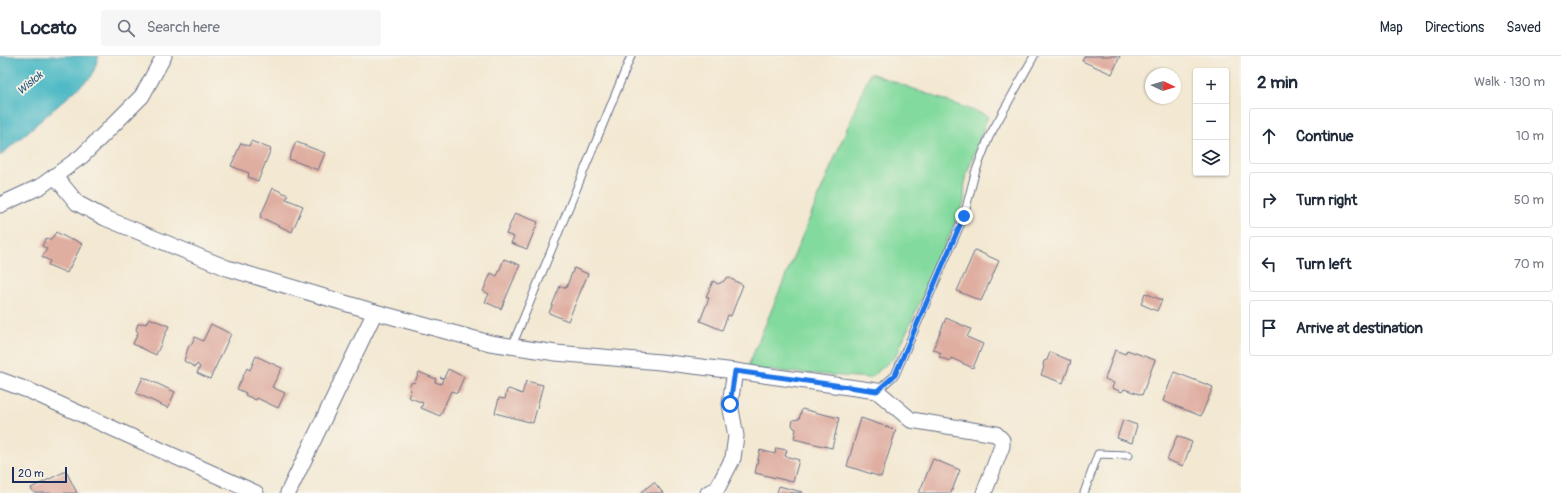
<!DOCTYPE html>
<html lang="en">
<head>
<meta charset="utf-8">
<style>
	:root { --surface:#fff; --page:#f6f6f7; --text:#1f2937; --muted:#747a83; --line:#e0e1e3 }
	body { margin:0; font-family:Pangolin,sans-serif; background:var(--page); color:var(--text) }
	.controls { position:absolute; right:12px; top:12px; display:grid; overflow:hidden; border-radius:4px; box-shadow:0 1px 3px #0004 }
	.controls button { width:36px; height:36px; display:grid; place-items:center; padding:0; border:0; border-bottom:1px solid var(--line); background:var(--surface); color:var(--text); font:20px sans-serif }
	.compass { position:absolute; left:1145px; top:12px; width:36px; height:36px; border-radius:50%; background:var(--surface); box-shadow:0 1px 3px #0004; rotate:94deg }
	.scale { position:absolute; left:12px; bottom:10px; width:55px; box-sizing:border-box; padding-left:4px; border:2px solid #1b2f5e; border-top:0; font-size:11px; line-height:14px; white-space:nowrap; color:#1b2f5e; -webkit-text-stroke:3px #f7f3e8; paint-order:stroke }
	.stop { position:absolute; width:12px; height:12px; margin:-9px; border:3px solid #1a73e8; border-radius:50%; background:#fff }
	.stop.end { background:#1a73e8; border-color:#fff; box-shadow:0 1px 4px #0008 }
	.list { margin:0; padding:0; list-style:none }
	h2 { display:flex; justify-content:space-between; align-items:center; height:52px; margin:0; padding:0 16px; font-size:17px }
	h2 small { font-size:13px; font-weight:400; color:var(--muted) }
	.list li { display:grid; grid-template-columns:26px 1fr auto; gap:12px; align-items:center; box-sizing:border-box; height:56px; margin:0 8px 8px; padding:0 8px; border:1px solid var(--line); border-radius:4px }
	.list b { display:block; font-size:15px; white-space:nowrap }
	.list em { font-size:13px; font-style:normal; color:var(--muted) }
	.icon { flex:none; width:22px; height:22px; fill:none; stroke:currentColor; stroke-width:2; stroke-linecap:round; stroke-linejoin:round }
	.map { position:relative; flex:none; width:1241px; height:437px; overflow:hidden }
	header { display:flex; align-items:center; gap:24px; box-sizing:border-box; height:56px; padding:0 20px; background:var(--surface); border-bottom:1px solid var(--line) }
	header strong { font-size:19px }
	nav { display:flex; gap:22px; margin-inline-start:auto; font-size:14px }
	.search { width:280px; height:36px; background:var(--page); display:flex; align-items:center; gap:10px; box-sizing:border-box; padding:0 14px; border-radius:4px; color:var(--muted); font-size:15px }
	main { display:flex }
	aside { flex:1; background:var(--surface) }
	.map>svg:first-child { display:block }
	.green { fill:#82da9e; stroke:#4e847e }
	.water { fill:#4bb9c5; stroke:#337492 }
	.building { fill:#dfaea1 }
	.lines { fill:none; stroke-linecap:round; stroke-linejoin:round }
	.lane-casing { stroke:#677087; stroke-width:9 }
	.street-casing { stroke:#677087; stroke-width:17 }
	.lane { stroke:#fff; stroke-width:7 }
	.street { stroke:#fff; stroke-width:15 }
	.route { stroke:#1a73e8; stroke-width:5 }
	.labels { text-anchor:middle; dominant-baseline:central; stroke-width:3.5; stroke-linejoin:round; paint-order:stroke }
	.water-label { font-size:11px; font-style:italic; fill:#29587d; stroke:#f7f3e8 }
</style>
</head>
<body>
<header>
<strong>Locato</strong>
<div class="search"><svg class="icon" aria-label="search" viewBox="0 0 24 24"><circle cx="10" cy="10" r="6"/><path d="M15 15l6 6"/></svg>Search here</div>
<nav><a>Map</a><a>Directions</a><a>Saved</a></nav>
</header>
<main>
<div class="map">
<svg width="1241" height="437" viewBox="0 0 1241 437">
	<rect width="100%" height="100%" fill="#f7f3e8"/>
	<filter id="ink" filterUnits="userSpaceOnUse"><feTurbulence type="fractalNoise" baseFrequency=".025" numOctaves="2"/><feDisplacementMap in="SourceGraphic" scale="8" xChannelSelector="R" yChannelSelector="G"/><feConvolveMatrix kernelMatrix="1 2 1 2 8 2 1 2 1" color-interpolation-filters="sRGB"/></filter>
	<filter id="wash" filterUnits="userSpaceOnUse"><feTurbulence type="fractalNoise" baseFrequency=".012" numOctaves="4" result="noise"/><feDisplacementMap in="SourceGraphic" scale="16" xChannelSelector="R" yChannelSelector="G"/><feGaussianBlur stdDeviation="0.9" result="paint"/><feColorMatrix in="noise" values="0 0 0 0 0 0 0 0 0 0 0 0 0 0 0 0 0 1.4 0 .05"/><feComposite in="paint" operator="in"/></filter>
	<g filter="url(#wash)">
		<rect width="100%" height="100%" fill="#f3e8d2"/>
		<!-- green -->
		<path class="green" d="M870,17L988,60L965,122L964,146L896,300L870,322L747,313Z"/>
		<!-- water -->
		<path class="water" d="M0,0H99L92,20L0,100Z"/>
		<g id="blocks">
			<!-- building -->
			<g class="building">
				<path d="M1085,0H1120L1112,18L1082,5Z"/>
				<path d="M251,85L271,93L258,125L248,121L249,117L231,110L241,87L249,90Z"/>
				<path d="M296,86L325,97L318,114L289,103Z"/>
				<path d="M273,132L288,139L286,143L303,150L292,176L260,161Z"/>
				<path d="M515,157L538,166L527,193L511,187L514,181L506,178Z"/>
				<path d="M56,176L71,184L73,183L82,188L67,217L48,209L50,205L42,201L47,193L42,190L46,182L51,184Z"/>
				<path d="M975,194L999,205L981,245L957,235Z"/>
				<path d="M504,203L520,209L501,253L485,246L489,238L483,235L491,217L497,220Z"/>
				<path d="M574,212L588,218L568,265L549,257L560,230L566,232Z"/>
				<path d="M726,222H729L743,229L731,260L728,259L722,274L700,265L709,242L706,241L713,225L718,228L724,225Z"/>
				<path d="M1145,237L1162,244L1157,255L1141,248Z"/>
				<path d="M149,262L169,270L156,299L133,288L138,277L136,273L138,268L143,267L146,268Z"/>
				<path d="M946,262L971,273L967,281L983,288L973,312L951,302L950,305L939,301L941,297L933,293Z"/>
				<path d="M211,268L231,278L210,323L197,317L200,311L197,308L195,311L184,305L189,289H191L195,281L203,285Z"/>
				<path d="M1115,294L1125,298L1127,294L1155,304L1142,339L1124,333L1122,336L1112,332L1114,327L1105,323Z"/>
				<path d="M1050,296L1071,305L1063,327L1041,319L1044,311L1043,309L1044,305L1047,304Z"/>
				<path d="M256,300L282,312L272,331L285,337L278,352L257,342L256,344L245,339L246,337L237,333L247,312L250,314Z"/>
				<path d="M448,313L464,321L457,337L451,335L440,360L421,352L423,347L408,341L411,335L409,331L411,327L415,326L419,316L436,323L435,326L441,328L443,323L440,321L444,322Z"/>
				<path d="M1174,316L1213,331L1201,360L1163,345Z"/>
				<path d="M143,321L175,336L168,352L136,337Z"/>
				<path d="M526,325L543,329L533,367L495,357L499,342L505,343L507,334L509,333L522,338Z"/>
				<path d="M802,353L839,362L832,392L794,383L796,373L794,372L792,369L793,364L799,363Z"/>
				<path d="M861,362L896,374L881,421L847,410Z"/>
				<path d="M1123,364L1137,369L1132,387L1117,382Z"/>
				<path d="M1177,380L1192,386L1183,410L1167,404Z"/>
				<path d="M776,392L787,394L785,400L799,404L793,426L755,417L760,394L775,398Z"/>
				<path d="M933,403L960,414L951,437H919Z"/>
				<path d="M66,415L77,437H34L31,432Z"/>
				<path d="M654,426L663,437H640Z"/>
				<path d="M779,430L802,436V437H777Z"/>
			</g>
		</g>
	</g>
	<g filter="url(#ink)">
		<use href="#blocks" fill-opacity="0" stroke="#677087" stroke-width="1"/>
		<g class="lines">
			<!-- lane casing -->
			<g class="lane-casing">
				<g id="lane">
					<path d="M512,290L631,0"/>
					<path d="M877,335L895,319L964,160L975,117L989,81L1034,0"/>
					<path d="M1084,437L1098,398L1129,399"/>
				</g>
			</g>
			<!-- street casing -->
			<g class="street-casing">
				<g id="street">
					<path d="M55,120L77,147L105,162L227,212L375,256L490,287L556,297L660,306L735,315"/>
					<path d="M0,149L41,130L82,100L142,40L164,0"/>
					<path d="M0,324L30,335L256,437"/>
					<path d="M288,437L375,256"/>
					<path d="M708,437L717,433L733,402L736,380L730,348L735,315L877,335L911,364L996,378L1002,384V390L984,437"/>
				</g>
			</g>
			<!-- lane -->
			<use href="#lane" class="lane"/>
			<!-- street -->
			<use href="#street" class="street"/>
		</g>
	</g>
	<g class="lines" filter="url(#ink)">
		<!-- route -->
		<path class="route" d="M730,348L735,315L877,335L895,319L964,160"/>
	</g>
	<g class="labels">
		<!-- water labels -->
		<g class="water-label">
			<text transform="translate(30 27) rotate(-40)">Wisłok</text>
		</g>
	</g>
</svg>
<div class="controls">
<button>+</button>
<button>−</button>
<button><svg class="icon" aria-label="layers" viewBox="0 0 24 24"><path d="M12 4l9 5-9 5-9-5zM3 14l9 5 9-5"/></svg></button>
</div>
<svg class="compass" viewBox="-18 -18 36 36"><path d="M0-13l5 13h-10z" fill="#e53935"/><path d="M0 13l5-13h-10z" fill="#747a83"/></svg>
<div class="scale">20 m</div>
<div class="stop" style="left:730px;top:348px"></div>
<div class="stop end" style="left:964px;top:160px"></div>
</div>
<aside>
<h2>2 min<small>Walk · 130 m</small></h2>
<ul class="list">
<li><svg class="icon" aria-label="ahead" viewBox="0 0 24 24"><path d="M12 20V5M6 11l6-6 6 6"/></svg><div><b>Continue</b></div><em>10 m</em></li>
<li><svg class="icon" aria-label="right" viewBox="0 0 24 24"><path d="M7 20v-9h11M14 6l5 5-5 5"/></svg><div><b>Turn right</b></div><em>50 m</em></li>
<li><svg class="icon" aria-label="left" viewBox="0 0 24 24"><path d="M17 20v-9H6M10 6l-5 5 5 5"/></svg><div><b>Turn left</b></div><em>70 m</em></li>
<li><svg class="icon" aria-label="arrive" viewBox="0 0 24 24"><path d="M6 21V4h12l-3 4 3 4H6"/></svg><div><b>Arrive at destination</b></div></li>
</ul>
</aside>
</main>
</body>
</html>
